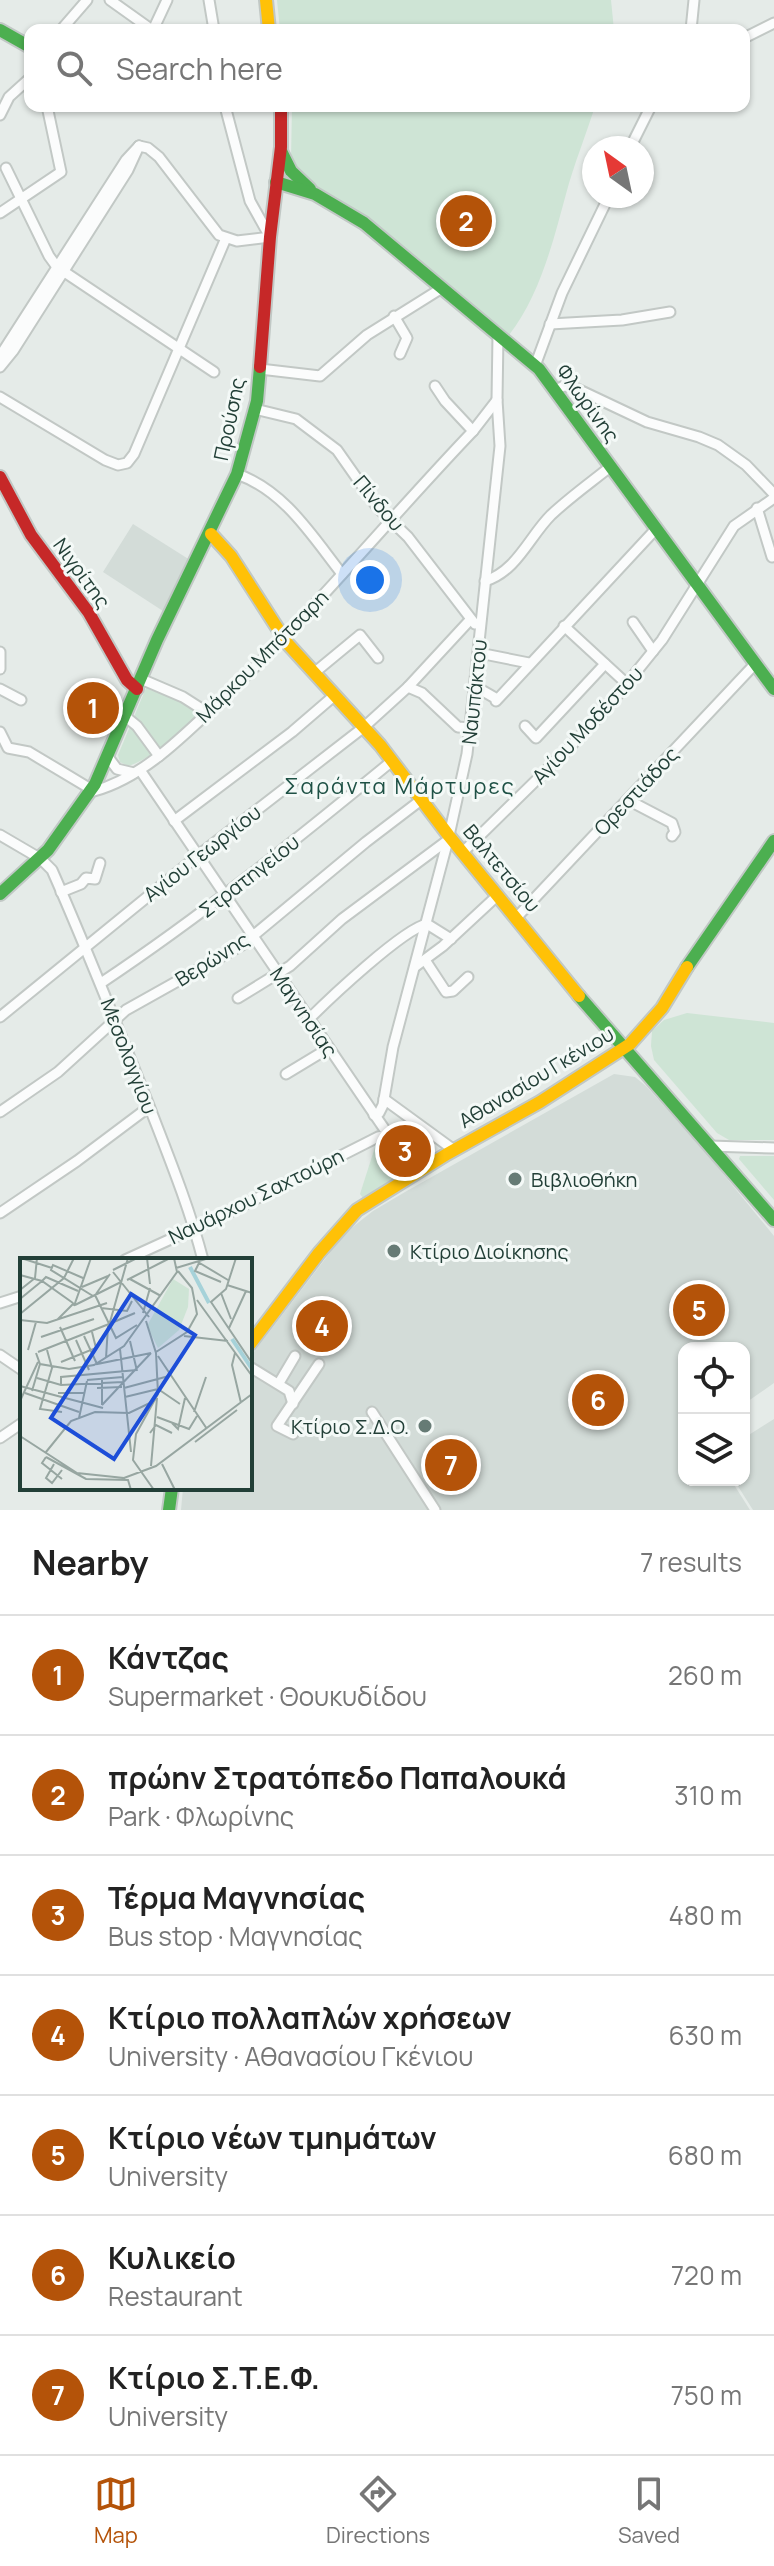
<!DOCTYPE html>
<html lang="en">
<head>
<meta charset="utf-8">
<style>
	:root { --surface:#fff; --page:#f2f2f2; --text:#222; --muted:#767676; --line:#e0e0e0; --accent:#b45309 }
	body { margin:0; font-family:Manrope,sans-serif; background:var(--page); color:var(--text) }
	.controls { position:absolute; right:24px; bottom:24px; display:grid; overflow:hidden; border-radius:16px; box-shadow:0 2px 6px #0004 }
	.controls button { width:72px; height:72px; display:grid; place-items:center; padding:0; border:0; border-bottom:2px solid var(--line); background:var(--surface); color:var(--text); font:40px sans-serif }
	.compass { position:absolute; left:582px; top:136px; width:72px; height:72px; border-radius:50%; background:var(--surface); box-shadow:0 2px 6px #0004; rotate:327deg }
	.you { position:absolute; left:370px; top:580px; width:28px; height:28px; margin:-20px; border:6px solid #fff; border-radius:50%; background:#1a73e8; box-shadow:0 0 0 12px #1a73e833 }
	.badge { display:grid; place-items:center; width:52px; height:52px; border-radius:50%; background:var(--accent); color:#fff; font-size:26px; font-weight:700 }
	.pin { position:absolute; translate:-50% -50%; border:4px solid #fff; box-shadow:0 2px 8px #0006 }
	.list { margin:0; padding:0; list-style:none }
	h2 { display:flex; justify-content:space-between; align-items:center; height:104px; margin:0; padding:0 32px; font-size:34px }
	h2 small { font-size:26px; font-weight:400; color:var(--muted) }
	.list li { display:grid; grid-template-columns:52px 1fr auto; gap:24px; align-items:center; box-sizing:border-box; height:120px; padding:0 32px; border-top:2px solid var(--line) }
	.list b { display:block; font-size:30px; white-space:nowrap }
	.list p { margin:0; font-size:26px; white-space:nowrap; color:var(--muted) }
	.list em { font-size:26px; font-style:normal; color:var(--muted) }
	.icon { flex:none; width:44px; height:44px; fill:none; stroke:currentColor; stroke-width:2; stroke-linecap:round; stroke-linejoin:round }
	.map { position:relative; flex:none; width:774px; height:1510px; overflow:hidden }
	.search { position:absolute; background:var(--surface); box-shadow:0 2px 6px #0004; left:24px; right:24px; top:24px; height:88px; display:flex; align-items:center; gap:20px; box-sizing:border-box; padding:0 28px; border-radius:16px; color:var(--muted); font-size:30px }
	.sheet { height:944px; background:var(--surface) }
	nav { display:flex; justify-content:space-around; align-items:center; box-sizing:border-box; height:112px; border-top:2px solid var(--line); background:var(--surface); font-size:22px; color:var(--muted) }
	nav a { display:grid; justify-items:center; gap:4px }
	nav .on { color:var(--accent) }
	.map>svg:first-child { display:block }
	.built { fill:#d3dcd8 }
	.green { fill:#cee4d5 }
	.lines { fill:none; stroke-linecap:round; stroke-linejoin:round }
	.street-casing { stroke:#c2c8c5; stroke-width:13 }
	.fast-casing { stroke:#c1c8c5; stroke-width:16 }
	.slow-casing { stroke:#c1c8c5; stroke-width:16 }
	.jam-casing { stroke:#c1c8c5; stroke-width:16 }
	.street { stroke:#fbfcfc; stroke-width:9 }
	.fast { stroke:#4caf50; stroke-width:12 }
	.slow { stroke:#ffc107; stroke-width:12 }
	.jam { stroke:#c62828; stroke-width:12 }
	.poi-dot { fill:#667b75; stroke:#f4f9f7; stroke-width:3 }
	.labels { text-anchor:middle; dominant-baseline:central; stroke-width:6; stroke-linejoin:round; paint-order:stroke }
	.street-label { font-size:20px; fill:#223f37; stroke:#f4f9f7 }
	.poi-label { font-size:20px; fill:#223f37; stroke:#f4f9f7; text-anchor:start }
	.neighbourhood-label { font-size:22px; letter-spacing:2px; fill:#1e5145; stroke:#f4f9f7 }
	.inset-river { fill:none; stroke:#a6d2d9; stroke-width:4 }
	.inset-road { fill:none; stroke:#97a6a1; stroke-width:2 }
	.view { fill:#1d4ed8; fill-opacity:0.15; stroke:#1d4ed8; stroke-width:4 }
	.inset-edge { fill:none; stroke:#223f37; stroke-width:4 }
</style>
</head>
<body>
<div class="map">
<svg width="774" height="1510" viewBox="0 0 774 1510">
	<rect width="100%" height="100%" fill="#e5ebe8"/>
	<!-- built -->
	<g class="built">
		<path d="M133,524L190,560L163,611L103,572Z"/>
		<path d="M614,1074L635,1077L646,1086L706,1153L774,1236V1383L744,1404V1348H684V1480H731L750,1510H181L183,1488H250V1357L345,1233L373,1211L405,1192Z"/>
		<path d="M774,1419V1510H753L734,1480H744V1438Z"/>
	</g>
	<!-- green -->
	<g class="green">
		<path d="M277,0H611L614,30H280Z"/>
		<path d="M292,106H595C586,135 574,164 566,194C553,242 540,295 509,335L382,228L318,187L300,173L291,159Z"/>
		<path d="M146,688C165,696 183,701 201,711C185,728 151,760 128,766L120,762L118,755Z"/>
		<path d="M687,1013L774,1023V1140H729L717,1133L654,1060L651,1046L652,1031L664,1020Z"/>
		<path d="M376,1144L385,1147L403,1175L363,1198L360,1194Z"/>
		<path d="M740,1156H774V1200L739,1159Z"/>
	</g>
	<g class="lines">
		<!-- street casing -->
		<g class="street-casing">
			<g id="street">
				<path d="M110,0L152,30"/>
				<path d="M209,0L214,30"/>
				<path d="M61,30L87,0"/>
				<path d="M153,30L167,0"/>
				<path d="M691,30L694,0"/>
				<path d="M744,38L774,23"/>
				<path d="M0,115L9,97L30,78"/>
				<path d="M139,146L148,148L159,157L219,235L237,241L270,237L250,201L225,106"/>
				<path d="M630,148L651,106"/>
				<path d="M6,168L49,256L57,267L214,372"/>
				<path d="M0,213L61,172L47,106"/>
				<path d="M394,316L407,338L400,354"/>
				<path d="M550,324L622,320L670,312"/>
				<path d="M0,356L126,160L139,146"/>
				<path d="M535,366L562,293L609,196"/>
				<path d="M0,367L13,351L128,170L139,146"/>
				<path d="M260,369L320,376L367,335L442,288"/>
				<path d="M435,386L445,401L473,431"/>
				<path d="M555,390L564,386L573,387L647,422L699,437L718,445L746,465L774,494"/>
				<path d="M0,397L105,460L118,465L127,463L134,454L226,238"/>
				<path d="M255,409L296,419L337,450L377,507L408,537L475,624"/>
				<path d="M237,474C285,491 312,536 342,574"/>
				<path d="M757,508L772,557"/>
				<path d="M485,581C517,571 529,537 551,515C569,498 590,483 610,467"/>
				<path d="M633,622L653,651"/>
				<path d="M564,626L627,684"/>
				<path d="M0,652V669"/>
				<path d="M479,653L529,663"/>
				<path d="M314,673L360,635L378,658"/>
				<path d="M141,679L183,697L208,713"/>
				<path d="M408,687L422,693L458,727L471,728"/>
				<path d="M476,687L497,699"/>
				<path d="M0,689L21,700"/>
				<path d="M496,701L655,530"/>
				<path d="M126,717L137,726L159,756"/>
				<path d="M525,726L536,738L605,664"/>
				<path d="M0,732L8,748L29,752L94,791C142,778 182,737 217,704C308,618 387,521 473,431L497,400"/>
				<path d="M108,757L117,769L134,773"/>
				<path d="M140,770L415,1174"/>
				<path d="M628,800L672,823L675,832L672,836"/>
				<path d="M174,821L292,732L335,695"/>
				<path d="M0,835L41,859L52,870C86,947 117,1025 148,1103C168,1155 189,1206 203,1260"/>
				<path d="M463,852L567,750L612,702L662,640L734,526L774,498"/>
				<path d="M61,892L81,884L86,878L95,879L100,863"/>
				<path d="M517,917L755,664"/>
				<path d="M427,924L451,939"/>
				<path d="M425,960L446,992L453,991L468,977"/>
				<path d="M416,966L443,946L498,895"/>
				<path d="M101,983C203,915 297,839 392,761"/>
				<path d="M238,998L290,966L342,919L448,840"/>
				<path d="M0,1017L195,858L364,727L408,687L470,620"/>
				<path d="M309,1019C329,999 403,929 427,924"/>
				<path d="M286,1074L329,1048"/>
				<path d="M384,1099L454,1150"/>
				<path d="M0,1112L58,1072L126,1010L242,945L366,842L421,800"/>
				<path d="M374,1115L379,1113L383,1105L393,1047L448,840L467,754L500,446L497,400L498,335"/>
				<path d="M710,1146L774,1148"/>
				<path d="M0,1213L77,1161L149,1107"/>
				<path d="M125,1260L230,1212L378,1137L389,1135"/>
				<path d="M0,1303L22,1296"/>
				<path d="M0,1355L22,1370"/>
				<path d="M250,1367L289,1391L293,1404"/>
				<path d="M279,1383L295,1356"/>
				<path d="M372,1412L435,1510"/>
				<path d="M293,1434L277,1426L319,1364"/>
				<path d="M0,1438L22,1423"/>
			</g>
		</g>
		<!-- fast casing -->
		<g class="fast-casing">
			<g id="fast">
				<path d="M0,30L30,47"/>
				<path d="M281,151L291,171L310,189"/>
				<path d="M276,182L315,194L364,223L539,369L774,689"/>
				<path d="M0,894L48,850L95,784L157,640L237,474L257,401L260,367"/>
				<path d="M687,967L774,841"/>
				<path d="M579,996L774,1220"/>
				<path d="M169,1510L172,1488"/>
			</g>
		</g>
		<!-- slow casing -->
		<g class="slow-casing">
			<g id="slow">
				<path d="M266,0L269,30"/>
				<path d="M211,534L231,556L287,643L380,745L449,836L579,996"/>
				<path d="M250,1344L319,1253L357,1210L447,1154L540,1102L630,1044L662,1008L687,967"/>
			</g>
		</g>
		<!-- jam casing -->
		<g class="jam-casing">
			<g id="jam">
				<path d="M260,367L270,237L281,147V106"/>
				<path d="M0,477L31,535L89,613L127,680L137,689"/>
			</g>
		</g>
		<!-- street -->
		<use href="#street" class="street"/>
		<!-- fast -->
		<use href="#fast" class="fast"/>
		<!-- slow -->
		<use href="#slow" class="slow"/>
		<!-- jam -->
		<use href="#jam" class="jam"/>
	</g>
	<!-- markers -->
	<g class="poi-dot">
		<circle cx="515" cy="1179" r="8"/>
		<circle cx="394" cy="1251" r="8"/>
		<circle cx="425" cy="1426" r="8"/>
	</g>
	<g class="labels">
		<!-- street labels -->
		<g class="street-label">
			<text transform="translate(588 403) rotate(54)">Φλωρίνης</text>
			<text transform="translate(229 419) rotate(-78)">Προύσης</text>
			<text transform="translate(379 503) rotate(50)">Πίνδου</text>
			<text transform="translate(82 573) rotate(54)">Νιγρίτης</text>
			<text transform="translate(262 656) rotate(-45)">Μάρκου Μπότσαρη</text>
			<text transform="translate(474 692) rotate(-84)">Ναυπάκτου</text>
			<text transform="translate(587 725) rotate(-47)">Αγίου Μοδέστου</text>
			<text transform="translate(636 791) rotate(-47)">Ορεστιάδος</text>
			<text transform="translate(202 853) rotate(-38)">Αγίου Γεωργίου</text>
			<text transform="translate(502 868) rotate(50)">Βαλτετσίου</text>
			<text transform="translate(249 876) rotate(-38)">Στρατηγείου</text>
			<text transform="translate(212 959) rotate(-32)">Βερώνης</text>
			<text transform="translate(304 1012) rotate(56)">Μαγνησίας</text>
			<text transform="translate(129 1056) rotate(69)">Μεσολογγίου</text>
			<text transform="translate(536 1077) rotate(-31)">Αθανασίου Γκένιου</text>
			<text transform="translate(256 1196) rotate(-26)">Ναυάρχου Σαχτούρη</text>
		</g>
		<!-- poi labels -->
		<g class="poi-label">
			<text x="531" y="1179">Βιβλιοθήκη</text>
			<text x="410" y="1251">Κτίριο Διοίκησης</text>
			<text x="409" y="1426" text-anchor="end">Κτίριο Σ.Δ.Ο.</text>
		</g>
		<!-- neighbourhood labels -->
		<g class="neighbourhood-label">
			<text x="400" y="786">Σαράντα Μάρτυρες</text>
		</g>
	</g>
	<!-- overview -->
	<g transform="translate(20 1258)">
		<rect width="232" height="232" fill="#e5ebe8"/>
		<path d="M153,21L169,31L168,49L159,72L138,90L127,68Z" fill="#cee4d5"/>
		<path class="inset-river" d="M170,9L189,45M212,81L232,111"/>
		<path class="inset-road" d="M1,0L32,10M127,0L130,26M216,0L206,31L191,44L232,105M178,4L208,22M179,5L175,13L201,24M156,10L189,0M93,12L117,0M93,14L129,59M0,17L22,23L53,45M63,20L33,7L31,12L73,38M110,21L141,38M107,22L150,0M22,23L26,19L58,33M207,27L232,35M62,29L88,18M0,32L15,20L17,0M201,35L211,61M76,36L90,16M75,37L96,80L117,67M0,41L22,23M177,42L232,118M55,47L101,24M54,48L71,0M81,50L107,53L112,43M123,55L130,30M0,56L44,20L54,0M0,62L27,65L87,45M37,62L54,45M126,63L136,95L138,136L116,176L113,202L134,232M90,64L108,0M89,66L115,55M40,69L55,103M209,70L226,33M64,78L77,106L131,95M164,78L208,83M21,79L74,61M56,82L69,112M110,83L117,113M100,91L111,194M8,92L16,64M27,92L32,110L20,151L42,154M18,94L89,66M136,94L167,74L177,56L172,30L158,13M16,95L20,106L49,111L74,107L104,88L157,14L154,0M215,95L212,107L221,145M138,98L187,171M86,100L88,68M41,104L76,90L72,74M17,120L41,127L103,124M67,122L103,119M82,122V147M41,127V119L117,112M0,128L83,150M77,130L102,129M104,130L149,118M138,131L160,146M12,133L20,106M5,135L59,154M38,135H64M105,139L138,131M0,143L18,104M82,147L131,95M174,154L186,119M137,159L169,171L177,158M59,160L67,123M152,165L158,171L165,140M130,175L136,167L152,175M0,178L57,215L104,220L136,208L232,136M175,184L217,152M26,194L51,163L75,154L109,155L132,144M26,199L66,221L108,222L111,232M26,199L22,205L42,221M34,206L26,220L32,225L42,212M142,206L155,232M131,208L137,140"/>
		<path class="view" d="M111,36L175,77L94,201L31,160Z"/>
		<rect width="232" height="232" class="inset-edge"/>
	</g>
</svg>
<div class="controls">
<button><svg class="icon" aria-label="locate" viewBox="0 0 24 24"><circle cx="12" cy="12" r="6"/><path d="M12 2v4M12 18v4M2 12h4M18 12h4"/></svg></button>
<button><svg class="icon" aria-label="layers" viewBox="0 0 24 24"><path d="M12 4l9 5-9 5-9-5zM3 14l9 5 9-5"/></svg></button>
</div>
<svg class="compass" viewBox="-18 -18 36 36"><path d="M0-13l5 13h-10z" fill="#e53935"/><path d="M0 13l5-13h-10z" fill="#767676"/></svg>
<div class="you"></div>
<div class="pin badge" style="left:93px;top:708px">1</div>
<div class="pin badge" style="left:466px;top:221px">2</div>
<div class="pin badge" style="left:405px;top:1151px">3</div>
<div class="pin badge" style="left:322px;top:1326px">4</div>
<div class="pin badge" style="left:699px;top:1310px">5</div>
<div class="pin badge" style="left:598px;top:1400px">6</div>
<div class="pin badge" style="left:451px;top:1465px">7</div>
<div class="search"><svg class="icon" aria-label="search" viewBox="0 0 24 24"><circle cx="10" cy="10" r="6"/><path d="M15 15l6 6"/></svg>Search here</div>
</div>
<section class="sheet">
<h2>Nearby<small>7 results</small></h2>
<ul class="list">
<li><span class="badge">1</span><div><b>Κάντζας</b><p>Supermarket · Θουκυδίδου</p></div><em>260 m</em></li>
<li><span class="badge">2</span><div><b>πρώην Στρατόπεδο Παπαλουκά</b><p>Park · Φλωρίνης</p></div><em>310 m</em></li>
<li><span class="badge">3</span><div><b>Τέρμα Μαγνησίας</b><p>Bus stop · Μαγνησίας</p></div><em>480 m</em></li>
<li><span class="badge">4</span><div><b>Κτίριο πολλαπλών χρήσεων</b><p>University · Αθανασίου Γκένιου</p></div><em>630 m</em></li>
<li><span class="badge">5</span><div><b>Κτίριο νέων τμημάτων</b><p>University</p></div><em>680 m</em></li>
<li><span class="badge">6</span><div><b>Κυλικείο</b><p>Restaurant</p></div><em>720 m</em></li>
<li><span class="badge">7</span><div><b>Κτίριο Σ.Τ.Ε.Φ.</b><p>University</p></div><em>750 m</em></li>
</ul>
</section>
<nav>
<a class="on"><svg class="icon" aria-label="map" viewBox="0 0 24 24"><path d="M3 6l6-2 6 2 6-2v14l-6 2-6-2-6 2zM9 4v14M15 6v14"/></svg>Map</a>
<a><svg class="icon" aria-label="directions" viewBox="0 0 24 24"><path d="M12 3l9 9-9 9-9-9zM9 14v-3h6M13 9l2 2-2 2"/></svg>Directions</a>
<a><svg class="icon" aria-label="saved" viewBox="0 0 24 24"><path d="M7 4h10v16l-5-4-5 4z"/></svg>Saved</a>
</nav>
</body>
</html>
